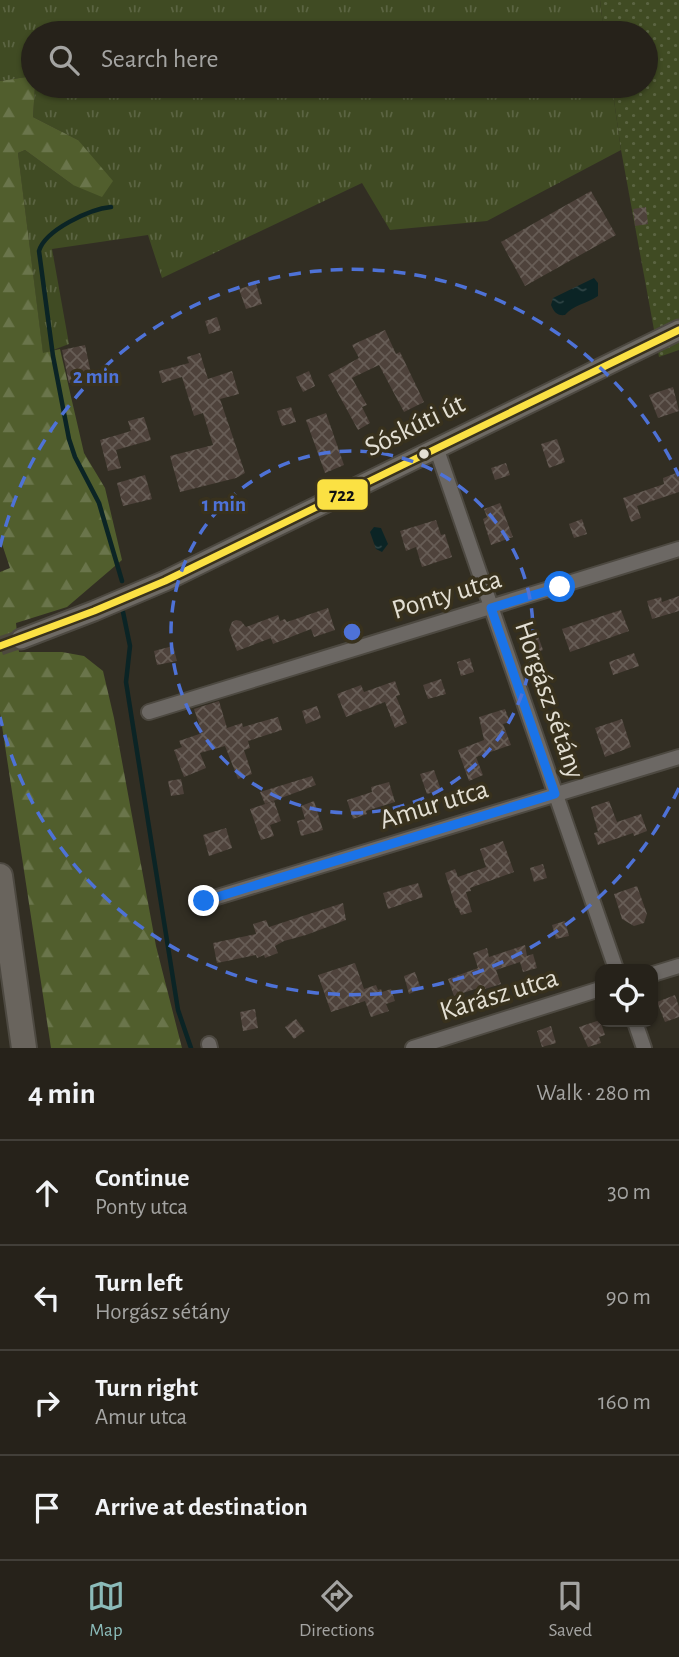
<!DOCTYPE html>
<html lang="en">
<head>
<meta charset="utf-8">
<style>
	:root { --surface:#26221a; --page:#2e2a23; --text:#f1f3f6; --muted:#a4a4a2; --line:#423f39; --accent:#8bbbb9 }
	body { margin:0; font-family:"Alegreya Sans",sans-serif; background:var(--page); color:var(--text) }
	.controls { position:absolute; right:21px; bottom:21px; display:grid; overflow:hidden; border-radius:14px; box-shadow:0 2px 5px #0004 }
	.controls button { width:63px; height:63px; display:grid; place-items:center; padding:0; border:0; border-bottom:2px solid var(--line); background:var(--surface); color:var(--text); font:35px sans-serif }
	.stop { position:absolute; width:21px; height:21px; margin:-16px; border:5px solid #1a73e8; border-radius:50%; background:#fff }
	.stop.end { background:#1a73e8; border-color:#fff; box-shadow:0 2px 7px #0008 }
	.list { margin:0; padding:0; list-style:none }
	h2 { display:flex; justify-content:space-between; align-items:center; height:91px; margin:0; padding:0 28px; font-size:30px }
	h2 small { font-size:23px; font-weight:400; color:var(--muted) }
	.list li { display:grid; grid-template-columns:46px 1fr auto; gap:21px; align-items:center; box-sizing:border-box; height:105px; padding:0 28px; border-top:2px solid var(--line) }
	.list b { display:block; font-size:26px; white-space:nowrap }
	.list p { margin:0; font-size:23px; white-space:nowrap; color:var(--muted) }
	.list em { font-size:23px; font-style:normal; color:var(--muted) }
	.icon { flex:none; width:38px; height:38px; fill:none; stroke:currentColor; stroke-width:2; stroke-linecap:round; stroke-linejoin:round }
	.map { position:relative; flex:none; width:679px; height:1048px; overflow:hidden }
	.search { position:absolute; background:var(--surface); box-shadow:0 2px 5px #0004; left:21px; right:21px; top:21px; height:77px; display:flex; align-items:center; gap:18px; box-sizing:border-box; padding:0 24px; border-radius:38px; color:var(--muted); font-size:26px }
	.sheet { height:511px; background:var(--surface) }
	nav { display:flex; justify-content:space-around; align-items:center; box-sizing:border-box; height:98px; border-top:2px solid var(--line); background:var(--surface); font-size:19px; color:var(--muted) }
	nav a { display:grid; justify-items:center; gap:4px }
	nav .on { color:var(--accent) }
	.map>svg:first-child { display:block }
	.grass { fill:url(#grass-tufts) }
	.forest { fill:url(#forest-firs) }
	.garden { fill:url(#garden-dots) }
	.water { fill:url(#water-ripples) }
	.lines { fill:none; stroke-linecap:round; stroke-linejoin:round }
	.stream { stroke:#0b2425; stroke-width:4.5 }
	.building { fill:url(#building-cross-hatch) }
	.secondary-tunnel { stroke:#4d493d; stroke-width:19; stroke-dasharray:19 10; stroke-linecap:butt }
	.minor-casing { stroke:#4d4941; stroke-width:18 }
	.secondary-casing { stroke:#4d4941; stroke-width:23 }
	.motorway-casing { stroke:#4d4941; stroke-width:28 }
	.minor { stroke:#6c6864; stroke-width:14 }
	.secondary { stroke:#6e6a64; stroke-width:19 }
	.motorway { stroke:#69645d; stroke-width:24 }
	.bus-1-casing { stroke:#38311d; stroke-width:12 }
	.bus-1 { stroke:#fbe143; stroke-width:7 }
	.route { stroke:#1a73e8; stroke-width:9 }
	.ring { fill:none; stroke:#4e72d7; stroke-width:3.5; stroke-dasharray:12 9 }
	.bus-dot { fill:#e3dfd3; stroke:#38311d; stroke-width:2.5 }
	.labels { text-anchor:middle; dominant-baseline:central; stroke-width:7; stroke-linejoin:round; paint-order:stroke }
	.street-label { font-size:28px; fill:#e3dfd3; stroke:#38311d }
	.centre { fill:#4e72d7; stroke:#38311d; stroke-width:3.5 }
	.ring-label { font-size:21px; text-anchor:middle; font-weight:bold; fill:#4e72d7; stroke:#38311d; stroke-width:7; stroke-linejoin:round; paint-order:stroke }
	.line-badge { stroke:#38311d; stroke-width:2.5 }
	.pale-badge-label { font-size:19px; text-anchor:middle; font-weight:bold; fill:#111 }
</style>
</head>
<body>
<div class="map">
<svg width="679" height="1048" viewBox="0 0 679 1048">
	<defs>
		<pattern id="grass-tufts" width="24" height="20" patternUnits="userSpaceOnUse" patternTransform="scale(1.75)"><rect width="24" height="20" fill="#404b23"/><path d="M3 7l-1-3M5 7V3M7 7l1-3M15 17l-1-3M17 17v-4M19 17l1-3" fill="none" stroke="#5b6442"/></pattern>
		<pattern id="forest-firs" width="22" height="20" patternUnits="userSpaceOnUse" patternTransform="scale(1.75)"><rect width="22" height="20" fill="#515e2d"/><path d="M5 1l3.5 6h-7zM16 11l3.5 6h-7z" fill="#6a754b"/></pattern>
		<pattern id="garden-dots" width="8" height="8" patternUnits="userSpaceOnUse" patternTransform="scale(1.75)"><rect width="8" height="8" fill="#404b23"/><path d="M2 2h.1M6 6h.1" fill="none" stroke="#5b6442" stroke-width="1.8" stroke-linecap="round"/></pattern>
		<pattern id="water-ripples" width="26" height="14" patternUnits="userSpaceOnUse" patternTransform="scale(1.75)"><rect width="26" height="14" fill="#0b2425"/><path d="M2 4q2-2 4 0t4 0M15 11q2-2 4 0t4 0" fill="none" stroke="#2e4344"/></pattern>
		<pattern id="building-cross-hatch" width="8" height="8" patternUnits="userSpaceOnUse" patternTransform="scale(1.75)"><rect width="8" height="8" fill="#4e423b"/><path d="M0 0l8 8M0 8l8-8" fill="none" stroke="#675d56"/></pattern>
	</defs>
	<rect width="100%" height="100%" fill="#322e23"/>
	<!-- grass -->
	<g class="grass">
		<path d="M0,0H600L604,33H33V76L0,81Z"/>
		<path d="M35,86H612L621,150L487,221L390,230L362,183L162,278L148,235L52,249L69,344L43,354L18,153L25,150L73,185L78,140L33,117Z"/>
	</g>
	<!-- forest -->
	<path class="forest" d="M33,76V86H35L33,117L78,140L113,181L102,197L73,185L25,150L18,153L43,353L60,349L84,453L105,488L122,560L67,607L16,623L19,652H62L84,656L103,671L114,718L156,946L182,1048H51L0,713V572L10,568L0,538V81Z"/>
	<!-- garden -->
	<path class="garden" d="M600,0H679V350L659,357L621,150L612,86H646V33H604Z"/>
	<!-- water -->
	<g class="water">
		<path d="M594,278L598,283V296C586,304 573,305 565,315C557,316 554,312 551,305L553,298Z"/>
		<path d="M374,527L381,528L388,544L382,552L376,549L370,532Z"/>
	</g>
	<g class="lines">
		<!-- stream -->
		<g class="stream">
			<path d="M111,207C90,209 45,230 39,251L53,356L69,439L75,457L99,503L122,581"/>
			<path d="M123,612L130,646L126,682L178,1010L191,1048"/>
		</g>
	</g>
	<!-- building -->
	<g class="building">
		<path d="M591,191L616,235L525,286L501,242Z"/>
		<path d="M646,207L648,224L635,226L633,209Z"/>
		<path d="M256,284L262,304L246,309L239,289Z"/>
		<path d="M217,317L221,330L209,334L205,321Z"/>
		<path d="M385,330L396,354L400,352L424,402L404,412L379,365L352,378L367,405L362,407L370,423L358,430L328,375L359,358L352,345Z"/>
		<path d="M85,345L92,378L69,383L62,350Z"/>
		<path d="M200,353L208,379L232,371L239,394L220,399L245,473L236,478L180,492L170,456L213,445L203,413L194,416L182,377L162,383L159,371L189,363L187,357Z"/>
		<path d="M309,371L315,386L303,392L296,377Z"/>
		<path d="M673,387L679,411L658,418L649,395Z"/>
		<path d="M291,407L296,422L282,426L277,411Z"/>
		<path d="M326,413L344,465L325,473L306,420Z"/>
		<path d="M144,417L151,440L116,450L121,468L108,471L100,440L131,431L128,421Z"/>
		<path d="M557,439L565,462L549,468L541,444Z"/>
		<path d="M506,463L510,475L495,480L491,468Z"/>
		<path d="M679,472V492L637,506L641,518L631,522L623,498L664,484L663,478Z"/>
		<path d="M145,475L152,499L123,506L117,483Z"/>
		<path d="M500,503L513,537L491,545L483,519L487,517L484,509Z"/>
		<path d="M582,519L587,534L574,538L569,524Z"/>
		<path d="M436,520L441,535L445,534L452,557L422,567L416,547L406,551L400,531Z"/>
		<path d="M679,596V611L652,619L647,601L661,597L662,602Z"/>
		<path d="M328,608L335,630L314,637L311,629L273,644L271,638L237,651L229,630L232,622L236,620L241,621L246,627L278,615L280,621L285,619L287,622Z"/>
		<path d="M621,610L629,631L570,652L562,629Z"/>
		<path d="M537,633L543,650L529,656L523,638Z"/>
		<path d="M173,646L177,661L157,665L154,651Z"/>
		<path d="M634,653L639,666L613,675L609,662Z"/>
		<path d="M470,658L474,672L461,676L457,662Z"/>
		<path d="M441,679L446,694L428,699L423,685Z"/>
		<path d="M395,681L400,695L396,696L407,723L395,728L385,702L346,717L337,694L361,685L364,692Z"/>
		<path d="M219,701L227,728L242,723L243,727L278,717L282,730L248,741L250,748L244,750L252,774L238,779L225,746L200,753L206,768L184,777L174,750L182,747L179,741L202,733L194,709Z"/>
		<path d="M317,706L321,718L306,724L302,711Z"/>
		<path d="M505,709L510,722L503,724L511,745L476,757L483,775L469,781L458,750L484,740L479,717Z"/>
		<path d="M622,719L631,747L605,757L595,728Z"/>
		<path d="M434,770L441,790L427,794L420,774Z"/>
		<path d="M312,776L316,785L265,804L260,792Z"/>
		<path d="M181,779L184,794L171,796L168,781Z"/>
		<path d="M389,782L395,802L366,811L367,814L353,819L347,800L372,792L371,787Z"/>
		<path d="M274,801L281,821L270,825L274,836L261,840L250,809Z"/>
		<path d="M314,801L323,830L301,836L297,821L305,819L301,806Z"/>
		<path d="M609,801L617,822L641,814L647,831L634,836L633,833L598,845L594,833L598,832L591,807Z"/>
		<path d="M226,828L232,848L209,856L203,835Z"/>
		<path d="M503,841L514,872L470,888L471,891L466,892L472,912L461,915L458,908H456L445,873L455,869L458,877L486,867L480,849Z"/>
		<path d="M543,864L547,878L534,882L530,868Z"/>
		<path d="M418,883L423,897L388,909L383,893Z"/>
		<path d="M637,886L647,914L644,923L634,926L622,919L614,894Z"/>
		<path d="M343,903L346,920L306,935L284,941L275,946L278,953L265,958L264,955L257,958L256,955L217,963L213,943L256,934L253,924L266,920L269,927Z"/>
		<path d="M565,921L569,936L556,939L552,925Z"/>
		<path d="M525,945L527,956L533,954L537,968L523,972L520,962L496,970L501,984L485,989L484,986L454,996L448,979L478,968L473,953L487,948L489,957Z"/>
		<path d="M355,963L364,989L376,985L378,990L381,989L382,992L391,989L395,1001L386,1004L389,1011L371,1017L365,1001L331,1012L318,975Z"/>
		<path d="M415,972L421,989L409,994L404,976Z"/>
		<path d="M675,995L679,1007V1017L665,1022L657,1002Z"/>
		<path d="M255,1009L258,1028L243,1031L240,1012Z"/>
		<path d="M296,1019L305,1031L294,1039L285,1027Z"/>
		<path d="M600,1020L605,1035L599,1037L601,1043L588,1047L579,1027Z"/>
		<path d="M551,1026L556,1043L542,1047L537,1031Z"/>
	</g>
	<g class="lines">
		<!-- secondary-tunnel -->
		<path class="secondary-tunnel" d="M0,646L21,639"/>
		<!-- minor casing -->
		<g class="minor-casing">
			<g id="minor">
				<path d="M436,447L616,969"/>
				<path d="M149,712L679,549"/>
				<path d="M204,901L679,757"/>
				<path d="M653,974L679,966"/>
				<path d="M635,1022L644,1048"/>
				<path d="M209,1044L210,1048"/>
				<path d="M413,1048L600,989"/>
			</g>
		</g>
		<!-- secondary casing -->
		<g class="secondary-casing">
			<path id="secondary" d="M21,639L94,611L165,581L679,330"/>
		</g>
		<!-- motorway casing -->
		<g class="motorway-casing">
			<path id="motorway" d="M0,876L24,1048"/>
		</g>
		<!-- minor -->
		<use href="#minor" class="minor"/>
		<!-- secondary -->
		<use href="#secondary" class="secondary"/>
		<!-- motorway -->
		<use href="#motorway" class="motorway"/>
		<!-- bus-1 casing -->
		<g class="bus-1-casing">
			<path id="bus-1" d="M0,646L94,611L165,581L679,330"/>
		</g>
		<!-- bus-1 -->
		<use href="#bus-1" class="bus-1"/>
	</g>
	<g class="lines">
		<!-- route -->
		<path class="route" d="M204,901L555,794L491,608L560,587"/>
	</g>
	<!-- distance rings -->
	<g class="ring">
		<circle cx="352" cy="632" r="181"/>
		<path d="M679 788A362 362 0 0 1 0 717M0 547A362 362 0 0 1 679 476"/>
	</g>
	<!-- markers -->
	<circle class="bus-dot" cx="424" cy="454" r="6"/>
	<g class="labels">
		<!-- street labels -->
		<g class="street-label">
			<text transform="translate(415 426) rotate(-26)">Sóskúti út</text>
			<text transform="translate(447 595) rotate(-17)">Ponty utca</text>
			<text transform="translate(549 700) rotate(71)">Horgász sétány</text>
			<text transform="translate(434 805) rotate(-17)">Amur utca</text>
			<text transform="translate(499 995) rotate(-17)">Kárász utca</text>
		</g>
	</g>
	<circle cx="352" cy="632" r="10" class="centre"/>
	<g class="ring-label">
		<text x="96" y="383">2 min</text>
		<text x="224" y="511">1 min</text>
	</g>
	<rect class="line-badge" x="316" y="478" width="53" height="33" rx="7" fill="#fbe143"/>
	<g class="pale-badge-label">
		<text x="342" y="501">722</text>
	</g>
</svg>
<div class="controls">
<button><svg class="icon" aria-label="locate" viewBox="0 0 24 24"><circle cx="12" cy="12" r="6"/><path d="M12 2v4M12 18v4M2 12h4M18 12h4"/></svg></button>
</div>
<div class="stop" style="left:560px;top:587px"></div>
<div class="stop end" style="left:204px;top:901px"></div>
<div class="search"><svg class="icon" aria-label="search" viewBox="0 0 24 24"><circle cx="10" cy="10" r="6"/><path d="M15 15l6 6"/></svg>Search here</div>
</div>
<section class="sheet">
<h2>4 min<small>Walk · 280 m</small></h2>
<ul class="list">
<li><svg class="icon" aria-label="ahead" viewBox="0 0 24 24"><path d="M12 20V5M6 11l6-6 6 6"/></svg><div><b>Continue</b><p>Ponty utca</p></div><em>30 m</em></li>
<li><svg class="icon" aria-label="left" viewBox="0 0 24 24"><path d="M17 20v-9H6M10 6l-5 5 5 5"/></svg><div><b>Turn left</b><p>Horgász sétány</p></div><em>90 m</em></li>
<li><svg class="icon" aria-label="right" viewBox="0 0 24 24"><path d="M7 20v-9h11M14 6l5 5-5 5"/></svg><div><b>Turn right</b><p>Amur utca</p></div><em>160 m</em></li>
<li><svg class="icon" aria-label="arrive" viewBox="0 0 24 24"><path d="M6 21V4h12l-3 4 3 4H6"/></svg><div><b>Arrive at destination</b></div></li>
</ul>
</section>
<nav>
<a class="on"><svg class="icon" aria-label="map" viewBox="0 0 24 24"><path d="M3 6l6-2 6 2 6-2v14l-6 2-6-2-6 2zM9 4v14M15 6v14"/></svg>Map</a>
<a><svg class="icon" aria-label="directions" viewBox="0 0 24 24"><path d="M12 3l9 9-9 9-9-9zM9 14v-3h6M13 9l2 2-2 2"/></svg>Directions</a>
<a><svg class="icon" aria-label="saved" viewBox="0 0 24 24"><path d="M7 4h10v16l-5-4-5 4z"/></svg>Saved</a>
</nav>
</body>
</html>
